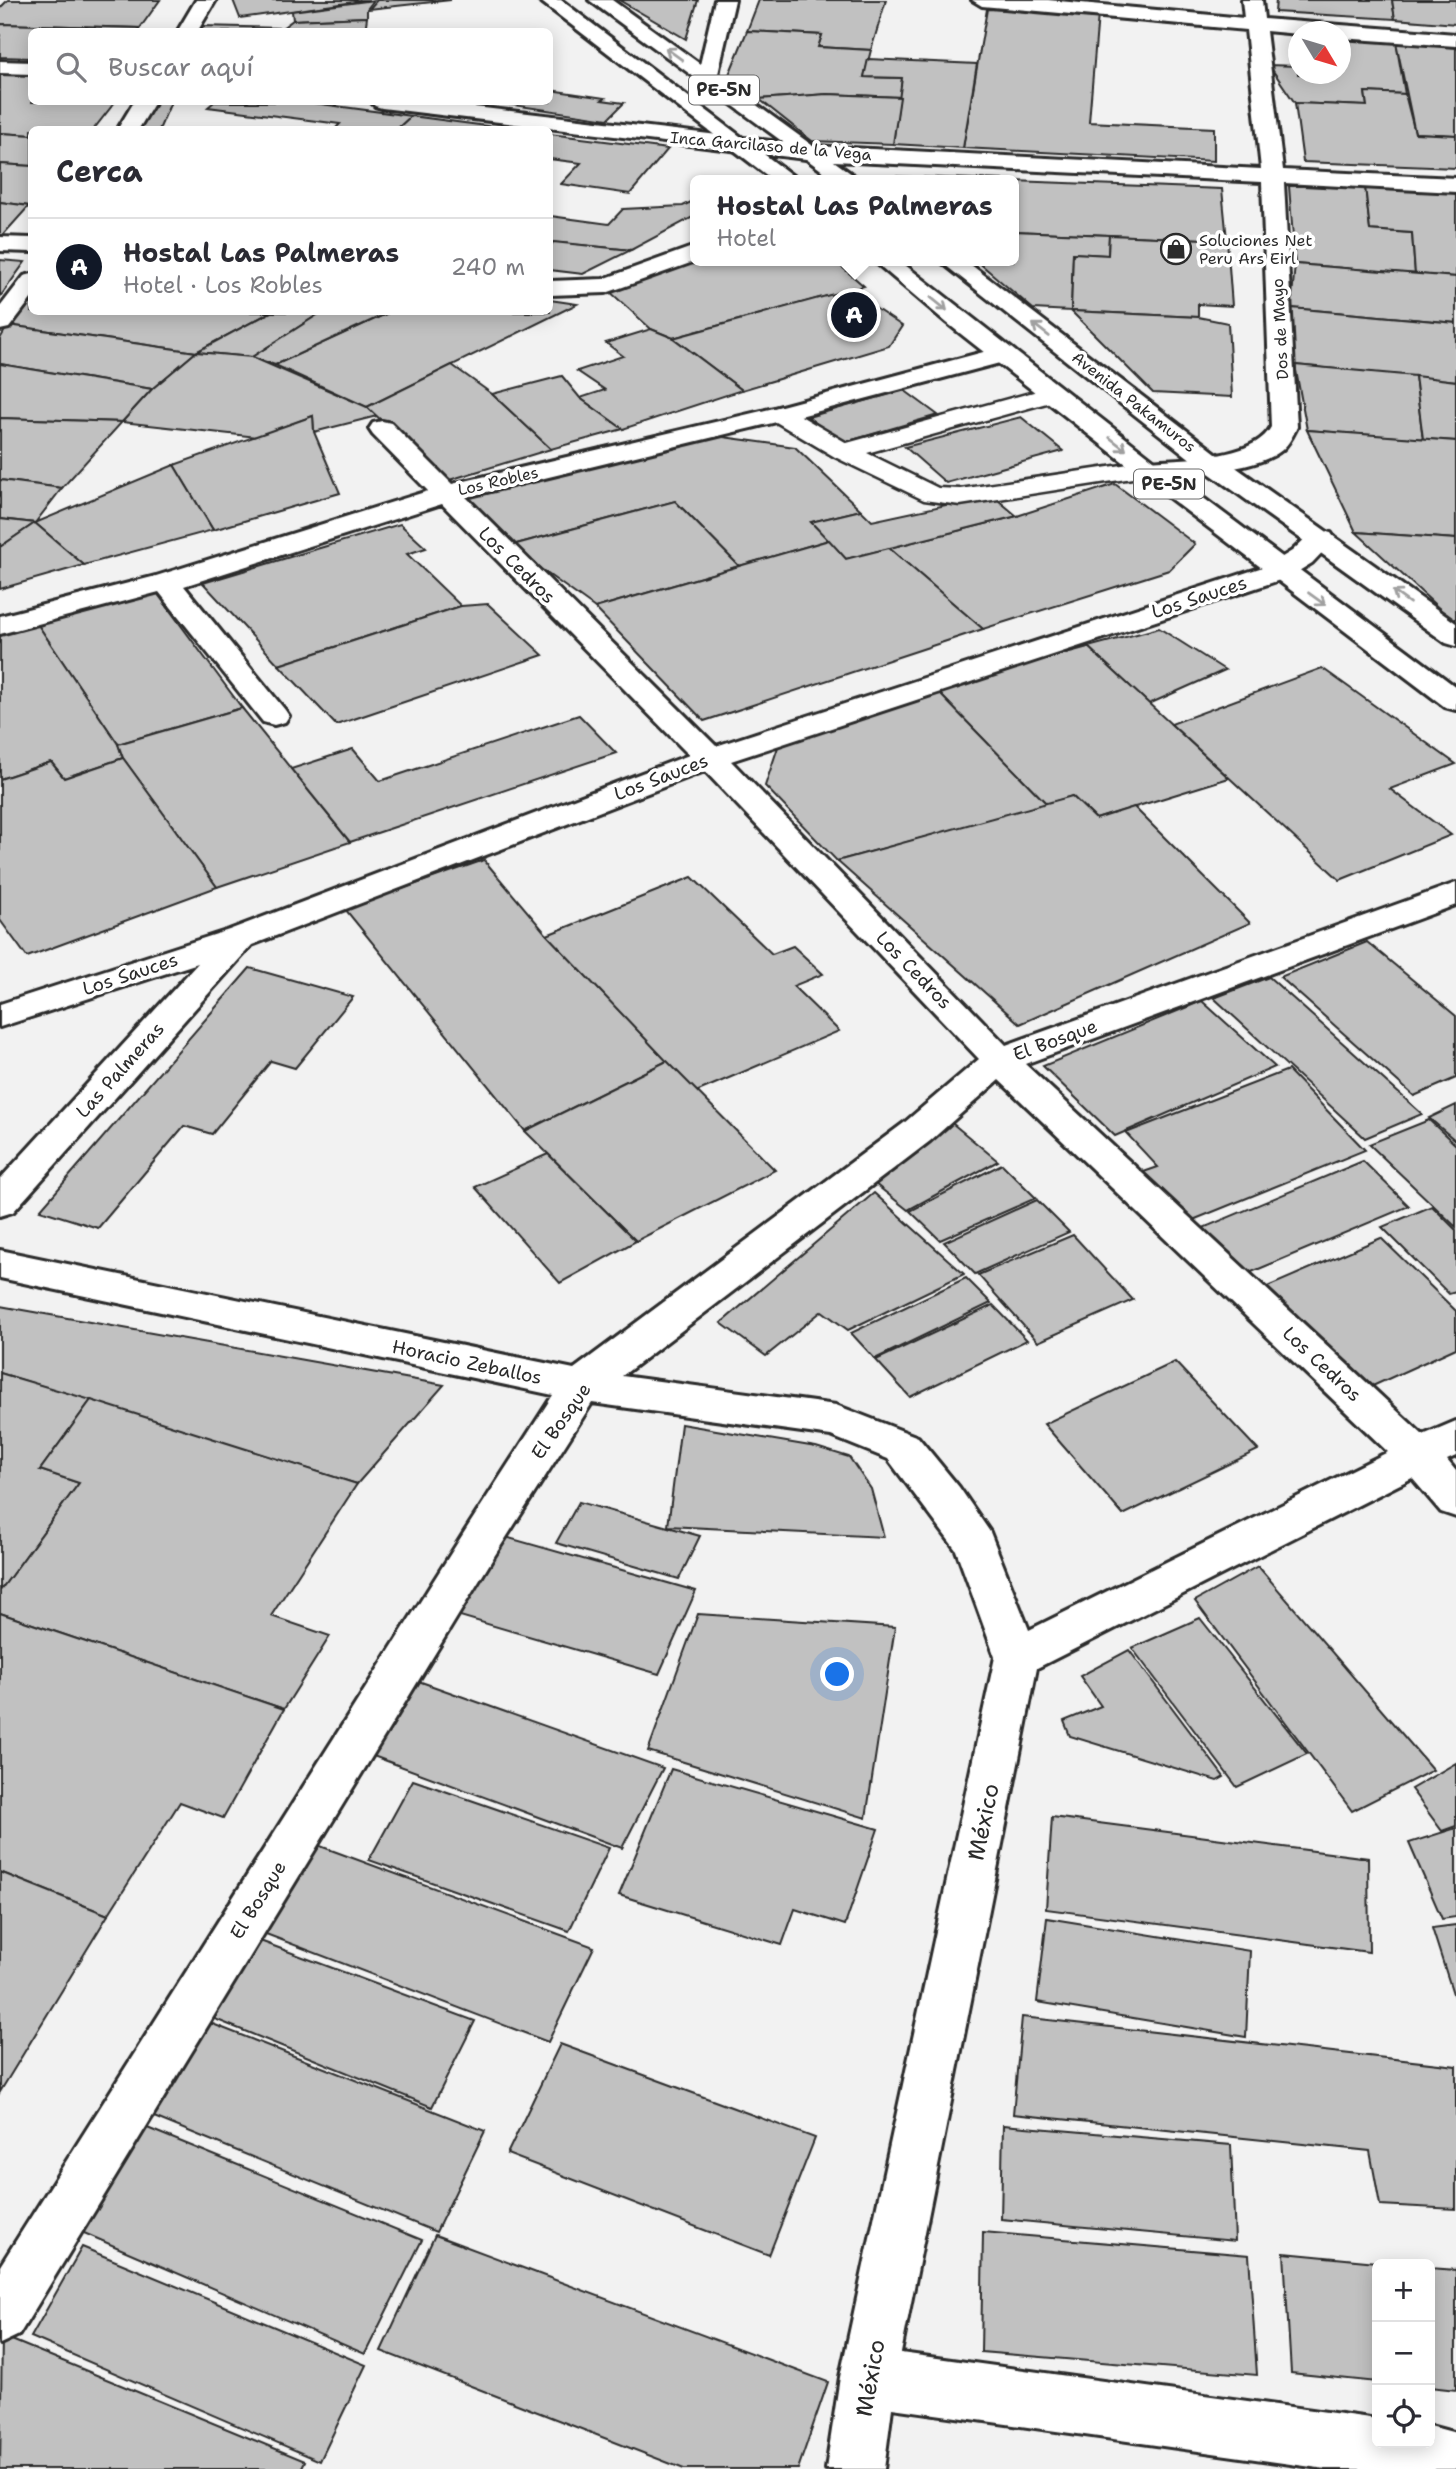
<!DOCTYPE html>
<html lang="es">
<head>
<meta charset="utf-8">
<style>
	:root { --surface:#fff; --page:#f2f2f3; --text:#2b2b33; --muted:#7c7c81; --line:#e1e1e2; --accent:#111827 }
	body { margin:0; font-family:"Shantell Sans",sans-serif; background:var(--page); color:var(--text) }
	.controls { position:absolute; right:21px; bottom:21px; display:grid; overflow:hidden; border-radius:10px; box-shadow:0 4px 18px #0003 }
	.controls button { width:63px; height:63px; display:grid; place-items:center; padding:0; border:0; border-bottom:2px solid var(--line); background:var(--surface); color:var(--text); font:35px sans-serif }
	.compass { position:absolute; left:1288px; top:21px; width:63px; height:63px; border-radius:50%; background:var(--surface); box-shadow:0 4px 18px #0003; rotate:128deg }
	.you { position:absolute; left:838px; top:1675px; width:24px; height:24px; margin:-18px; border:5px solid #fff; border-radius:50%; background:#1a73e8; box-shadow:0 0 0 10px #1a73e833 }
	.badge { display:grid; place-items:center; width:46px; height:46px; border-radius:50%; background:var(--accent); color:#fff; font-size:23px; font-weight:700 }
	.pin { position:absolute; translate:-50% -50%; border:4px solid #fff; box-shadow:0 2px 7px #0006 }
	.popup { position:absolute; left:690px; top:175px; width:329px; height:91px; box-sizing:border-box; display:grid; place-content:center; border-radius:10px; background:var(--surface); filter:drop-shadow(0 2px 5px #0005); font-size:23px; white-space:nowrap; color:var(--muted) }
	.popup b { font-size:26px; color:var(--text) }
	.popup::after { content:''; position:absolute; left:50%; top:100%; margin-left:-14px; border:14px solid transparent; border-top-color:var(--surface) }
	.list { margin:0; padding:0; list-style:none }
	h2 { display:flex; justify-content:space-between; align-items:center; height:91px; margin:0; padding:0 28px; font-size:30px }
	h2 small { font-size:23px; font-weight:400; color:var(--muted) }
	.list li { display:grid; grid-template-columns:46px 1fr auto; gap:21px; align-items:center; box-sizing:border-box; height:98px; padding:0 28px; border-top:2px solid var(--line) }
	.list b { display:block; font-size:26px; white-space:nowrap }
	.list p { margin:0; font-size:23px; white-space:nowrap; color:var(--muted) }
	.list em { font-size:23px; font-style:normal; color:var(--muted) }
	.icon { flex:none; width:38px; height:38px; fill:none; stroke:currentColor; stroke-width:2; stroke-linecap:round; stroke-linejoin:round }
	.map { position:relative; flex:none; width:1456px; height:2469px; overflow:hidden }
	.search { position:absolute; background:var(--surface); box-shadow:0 4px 18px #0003; left:28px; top:28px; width:525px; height:77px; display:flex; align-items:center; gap:18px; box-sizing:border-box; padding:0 24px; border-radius:10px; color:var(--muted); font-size:26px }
	.panel { position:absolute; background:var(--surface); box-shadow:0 4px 18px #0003; left:28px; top:126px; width:525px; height:189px; border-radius:10px }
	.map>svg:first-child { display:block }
	.building { fill:#c1c1c1; stroke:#2b2b2b; stroke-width:2 }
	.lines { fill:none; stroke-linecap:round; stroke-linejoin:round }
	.lane-casing { stroke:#2b2b2b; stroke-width:5 }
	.street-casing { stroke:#2b2b2b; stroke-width:6 }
	.highway-casing { stroke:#2b2b2b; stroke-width:6 }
	.lane { fill:#fff; fill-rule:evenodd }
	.street { fill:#fff; fill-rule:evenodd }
	.highway { fill:#fff; fill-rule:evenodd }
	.oneway { stroke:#a0a0a0 }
	.labels { text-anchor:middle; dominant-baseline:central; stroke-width:7; stroke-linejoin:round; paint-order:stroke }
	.far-street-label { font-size:16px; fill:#2b2b2b; stroke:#fff }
	.far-poi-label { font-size:16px; fill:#2b2b2b; stroke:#fff; text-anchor:start }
	.shield { fill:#fff; stroke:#6b6b6b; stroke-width:2 }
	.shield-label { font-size:18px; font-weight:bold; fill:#2b2b2b }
	.street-label { font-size:19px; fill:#2b2b2b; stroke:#fff }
	.near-street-label { font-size:23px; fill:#2b2b2b; stroke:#fff }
</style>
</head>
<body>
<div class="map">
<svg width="1456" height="2469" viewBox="0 0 1456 2469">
	<rect width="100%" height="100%" fill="#f2f2f2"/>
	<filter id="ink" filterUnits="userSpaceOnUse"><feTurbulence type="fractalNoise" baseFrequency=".0143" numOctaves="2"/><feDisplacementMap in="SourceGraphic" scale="14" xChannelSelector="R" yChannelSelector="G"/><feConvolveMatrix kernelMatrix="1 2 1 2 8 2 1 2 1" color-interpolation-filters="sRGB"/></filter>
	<g filter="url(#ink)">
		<!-- building -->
		<g class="building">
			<path d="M8,0H160L140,28L0,24V8Z"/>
			<path d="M233,0H369L240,18Z"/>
			<path d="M374,0L367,9V17L293,20L292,11Z"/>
			<path d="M377,0H451L369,9Z"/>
			<path d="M619,0H698L686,39Z"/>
			<path d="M759,0H886L871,50L818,47L822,35L747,31Z"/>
			<path d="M1276,0H1392L1395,19L1275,12Z"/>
			<path d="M1392,0H1456V24L1395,19Z"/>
			<path d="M987,9L1098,14L1089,122L1214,128V161L963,148Z"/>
			<path d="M367,17L365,32H198L202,26L282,28L293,20Z"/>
			<path d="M0,24L140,28L138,32H32V58L0,57Z"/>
			<path d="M747,31L822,35L818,47L871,50L864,77L902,78L900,97L827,94L759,99L728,77Z"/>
			<path d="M1340,37L1396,42L1405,94L1365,92L1367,106L1295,103L1269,65L1298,66V74H1340Z"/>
			<path d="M1396,42L1456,45V135L1415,133Z"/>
			<path d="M868,59L977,64L963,148L893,144L902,78L864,77Z"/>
			<path d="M0,74L32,75V102H115L93,130H32V135L0,133Z"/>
			<path d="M550,90L605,98L602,100L624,103L608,119L506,104L509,102H550Z"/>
			<path d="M1365,92L1405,94L1415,133L1456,135V168L1303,162L1295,103L1367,106Z"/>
			<path d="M827,94L900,97L893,144L812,141L759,99Z"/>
			<path d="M151,102H171L159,130H136Z"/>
			<path d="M214,102H306L411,116L396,130H334L340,124L208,107Z"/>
			<path d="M411,116L517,130H396Z"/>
			<path d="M0,133L32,135V166L0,164Z"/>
			<path d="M550,134L668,149L630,194L561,184L581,163L550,159Z"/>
			<path d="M0,164L32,166V203L29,206L0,202Z"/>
			<path d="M883,176L1003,180H888Z"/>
			<path d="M1013,181L1222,189L1227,240L1013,231Z"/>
			<path d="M1289,186H1365L1370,230L1412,233L1415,274L1295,264Z"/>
			<path d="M1365,186L1456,191V277L1415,274L1412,233L1370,230Z"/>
			<path d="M695,200V216L631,250L550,242V216L609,224L623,209L683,206Z"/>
			<path d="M0,202L29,206L3,235H0Z"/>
			<path d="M1013,231L1109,235L1108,255L1073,253L1071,311L1033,309L977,261H1013Z"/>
			<path d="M1109,235L1227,240L1232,306L1198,304V317L1071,311L1073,253L1108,255Z"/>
			<path d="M553,242L631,250L583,274L550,270V247Z"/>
			<path d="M0,260L25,262L0,297Z"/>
			<path d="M697,261H835L864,286L673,338L651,329L608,290Z"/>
			<path d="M1295,264L1456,277V323L1291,308Z"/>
			<path d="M848,290L902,326L889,346L742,390L673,338Z"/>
			<path d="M32,295V312H271L196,352L8,325Z"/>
			<path d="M550,300L577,304L367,407L275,365L390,312H550Z"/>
			<path d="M1291,308L1456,323V381L1295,365Z"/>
			<path d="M1071,311L1198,317L1228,323L1232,397L1153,393Z"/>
			<path d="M271,312H322L252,357L196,352Z"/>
			<path d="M322,312H390L275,365L252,357Z"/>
			<path d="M8,325L196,352L152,389L0,364V339Z"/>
			<path d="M651,329L673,338L742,390L623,429L580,398L605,390L577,371L623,356L606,343Z"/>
			<path d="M196,352L252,357L367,407L377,416L314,432L313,416L257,437L122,422L152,389Z"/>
			<path d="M0,364L152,389L122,422L0,418Z"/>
			<path d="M452,365L492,394L551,449L446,481L367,407Z"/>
			<path d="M1295,365L1415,376L1423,439L1307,430Z"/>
			<path d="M562,376L580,398L623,429L551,449L492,394Z"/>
			<path d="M1415,376L1456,381V441L1423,439Z"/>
			<path d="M904,390L938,415L842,443L808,417Z"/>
			<path d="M313,416L314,432L340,493L213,530L174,465Z"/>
			<path d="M1021,417L1063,451L946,483L905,447Z"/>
			<path d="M0,418L122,422L62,488L0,480Z"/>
			<path d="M1307,430L1456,441V539L1356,532Z"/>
			<path d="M716,436L795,447L861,510L811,522L829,540L739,566L675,501L509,546L455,498Z"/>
			<path d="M174,465L213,530L84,565L35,523Z"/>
			<path d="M0,480L62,488L35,523L0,519Z"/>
			<path d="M1115,484L1195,544L1169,570L983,629L889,548L1017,516Z"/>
			<path d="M992,495L1017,516L846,559L811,522L861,510L872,521Z"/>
			<path d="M675,501L739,566L595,608L509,546Z"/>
			<path d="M0,519L35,523L0,547Z"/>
			<path d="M35,523L84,565L0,589V547Z"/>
			<path d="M400,524L426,548L407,554L461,606L279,665L203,583Z"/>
			<path d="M1356,532L1456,539V624Z"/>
			<path d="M829,540L846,559L889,548L983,629L704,721L595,608Z"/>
			<path d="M157,593L242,708L118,744L38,625Z"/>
			<path d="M488,604L543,655L336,725L279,665L461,606Z"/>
			<path d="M38,625L118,744L123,758L64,778L51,762L0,779V635Z"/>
			<path d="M1159,628L1225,670L1149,704L1088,647Z"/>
			<path d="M1088,647L1229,778L1096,819L1072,796L1047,804L935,689Z"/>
			<path d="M1322,668L1456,764L1390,789L1451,835L1340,880L1171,724Z"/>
			<path d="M935,689L1047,804L837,861L765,786L779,744Z"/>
			<path d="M242,708L350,842L217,887L123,758L118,744Z"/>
			<path d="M579,715L616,753L350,842L291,769L353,749L380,781Z"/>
			<path d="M123,758L217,887L27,957L0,920V779L51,762L64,778Z"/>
			<path d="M1072,796L1096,819L1134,807L1250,923L1020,1024L837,861Z"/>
			<path d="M484,860L547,935L667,1061L525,1131L345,909Z"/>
			<path d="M692,877L772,954L793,946L823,974L793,986L839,1031L696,1092L547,935Z"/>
			<path d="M1367,942L1456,1016V1078L1414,1096L1280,977Z"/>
			<path d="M250,968L353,997L295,1068L271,1061L212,1134L184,1126L98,1228L40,1210Z"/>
			<path d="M1269,977L1422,1114L1365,1138L1214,998Z"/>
			<path d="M1202,1001L1275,1067L1115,1136L1043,1066Z"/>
			<path d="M667,1061L775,1170L636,1241L525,1131Z"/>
			<path d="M1288,1070L1365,1150L1183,1224L1138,1174L1158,1167L1126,1133Z"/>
			<path d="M1456,1105V1141L1429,1118Z"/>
			<path d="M947,1119L998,1161L908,1210L870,1180Z"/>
			<path d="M1429,1120L1456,1145V1227L1369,1144Z"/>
			<path d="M548,1154L636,1241L560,1283L475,1187Z"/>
			<path d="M1363,1161L1409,1206L1242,1276L1198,1230Z"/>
			<path d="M1002,1164L1036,1198L940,1240L910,1211Z"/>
			<path d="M874,1193L964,1274L848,1330L822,1311L766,1356L721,1323Z"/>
			<path d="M1037,1200L1069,1232L975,1274L944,1242Z"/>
			<path d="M1432,1206L1456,1230V1292L1449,1294L1382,1227Z"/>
			<path d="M1073,1235L1133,1300L1038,1342L978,1275Z"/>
			<path d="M1381,1238L1456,1311V1348L1366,1389L1267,1287Z"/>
			<path d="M966,1278L991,1303L875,1359L851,1333Z"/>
			<path d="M993,1305L1027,1340L910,1397L876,1360Z"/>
			<path d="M0,1306L444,1385L357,1484L0,1373Z"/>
			<path d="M1175,1362L1258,1450L1123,1515L1044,1424Z"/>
			<path d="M0,1373L91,1400L40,1470L79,1483L0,1591Z"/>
			<path d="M91,1400L357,1484L271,1616L330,1636L284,1709L0,1613V1591L79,1483L40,1470Z"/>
			<path d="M681,1424L816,1447L849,1457L871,1489L884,1537L668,1526Z"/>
			<path d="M579,1502L700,1536L679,1579L556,1543Z"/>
			<path d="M495,1534L696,1591L659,1674L453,1614Z"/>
			<path d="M1258,1566L1433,1770L1352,1811L1195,1601Z"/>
			<path d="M0,1613L284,1709L223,1818L180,1802L108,1915L0,1872Z"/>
			<path d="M698,1614L895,1627L866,1818L648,1751Z"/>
			<path d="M1200,1618L1307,1754L1237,1787L1132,1648Z"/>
			<path d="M1129,1650L1224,1777L1217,1781L1070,1736L1064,1721L1101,1706L1080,1676Z"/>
			<path d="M410,1678L663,1768L622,1848L365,1753Z"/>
			<path d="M1456,1763V1826L1442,1831L1411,1789Z"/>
			<path d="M671,1769L878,1829L845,1925L795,1909L782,1945L619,1895Z"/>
			<path d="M413,1780L609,1848L569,1931L369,1860Z"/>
			<path d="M1052,1817L1368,1858L1369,1952L1046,1909Z"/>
			<path d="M1456,1828V1917L1442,1919L1409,1843Z"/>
			<path d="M312,1843L594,1947L548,2042L258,1931Z"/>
			<path d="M0,1872L108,1915L0,2092Z"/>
			<path d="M1047,1918L1250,1951L1246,2037L1037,2002Z"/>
			<path d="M1456,1925V2003L1432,1928Z"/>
			<path d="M252,1938L475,2021L432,2107L205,2015Z"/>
			<path d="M1022,2017L1456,2066V2209L1380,2205L1370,2151L1013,2114Z"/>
			<path d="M205,2021L485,2131L436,2232L149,2115Z"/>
			<path d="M560,2044L815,2138L769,2255L507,2154Z"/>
			<path d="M140,2125L422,2240L365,2354L77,2230Z"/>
			<path d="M1003,2125L1231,2145L1235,2241L1001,2219Z"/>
			<path d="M983,2232L1249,2255L1257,2375L981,2352Z"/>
			<path d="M435,2235L828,2382L798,2469H684L381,2351Z"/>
			<path d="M82,2247L366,2365L320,2461L31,2337Z"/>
			<path d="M1284,2253L1397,2264H1377V2382L1291,2373Z"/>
			<path d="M1430,2268L1456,2270V2390L1430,2387Z"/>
			<path d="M2,2336L305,2461L301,2469H0Z"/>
		</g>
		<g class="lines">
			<!-- lane casing -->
			<g class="lane-casing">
				<path id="lane" d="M1052,387L1061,389L1064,394L1061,399L867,453L938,488L960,489L1149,461L1158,464L1162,469L1158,474L960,505L924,500L835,457L771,419L768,414L771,409L780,407L789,409L847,443Z"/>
			</g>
			<!-- street casing -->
			<g class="street-casing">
				<g id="street">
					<path d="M196,0H216L197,32H177Z"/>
					<path d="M715,0H735L717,78L714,82H700L697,78Z"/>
					<path d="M972,0H1048L1244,18L1242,0H1262L1264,19L1456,34V46L1340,38V32H1298V34L1266,31L1283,170L1456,178V192L1284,183L1297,427C1293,435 1289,444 1282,450C1256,472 1183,474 1149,477L1140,475L1136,469L1140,463L1149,461C1183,458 1253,460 1271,427L1262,182L814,160L382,108L375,106L371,102H432L814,146L1261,169L1246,30L982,6Z"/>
					<path d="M0,61L32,62V74L0,73Z"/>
					<path d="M134,102H155L138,130H117Z"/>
					<path d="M0,237L32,238V252L0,251Z"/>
					<path d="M695,246L696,261L606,293L550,295V281L603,279Z"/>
					<path d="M32,274V298L9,328L0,330V307L24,276Z"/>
					<path d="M1002,347L1011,350L1015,355L1011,360L789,419L466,497L716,746L1269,565L1292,551L1311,533L1321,531L1331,533L1335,539L1312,563L1289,577L731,761L1006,1045L1456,883V905L1025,1064L1423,1435L1456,1421V1456L1447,1460L1456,1471V1517L1441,1512L1412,1478L1037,1668L901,2353L1377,2419V2443H1430V2426L1456,2433V2469H1326L892,2408L884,2469H826L840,2377L995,1657L956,1550L888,1459L831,1436L592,1403L495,1555L19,2335L0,2344V2266L465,1531L553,1395L0,1278V1250L574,1369L904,1123L979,1059L705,771L252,945L13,1212L0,1216V1179L198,963L0,1027V1004L229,930L689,755L442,504L184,586L285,710L289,716L285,722L274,725L263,722L159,592L0,634V616L156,576L428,491L373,435L369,429L373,423L382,421L391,423L452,484L774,408ZM999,1080L1388,1452L1029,1630L990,1532L959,1487L918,1437L836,1405L622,1376L930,1141Z"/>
				</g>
			</g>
			<!-- highway casing -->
			<g class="highway-casing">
				<g id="highway">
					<path d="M539,0H561L798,180H773Z"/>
					<path d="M589,0H612L860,180H835Z"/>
					<path d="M874,261H900L1178,479L1456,687V710L1445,707L1159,490L947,323Z"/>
					<path d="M940,261H966L1220,456L1456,623V646L1446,643L1202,468Z"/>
				</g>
			</g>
			<!-- lane -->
			<use href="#lane" class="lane"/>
			<!-- street -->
			<use href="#street" class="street"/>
			<!-- highway -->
			<use href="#highway" class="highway"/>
		</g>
		<!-- one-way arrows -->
		<defs><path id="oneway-shaft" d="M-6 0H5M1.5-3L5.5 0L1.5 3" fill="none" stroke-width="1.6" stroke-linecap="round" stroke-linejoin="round" transform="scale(1.75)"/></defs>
		<g class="oneway">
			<use href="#oneway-shaft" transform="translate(674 54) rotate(-144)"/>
			<use href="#oneway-shaft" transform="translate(939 304) rotate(39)"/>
			<use href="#oneway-shaft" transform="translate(1041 330) rotate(-142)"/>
			<use href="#oneway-shaft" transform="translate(1118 444) rotate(38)"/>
			<use href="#oneway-shaft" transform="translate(1401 597) rotate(-144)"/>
			<use href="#oneway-shaft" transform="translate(1317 599) rotate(36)"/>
		</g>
	</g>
	<!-- icons -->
	<defs>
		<g id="shop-ring" transform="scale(1.575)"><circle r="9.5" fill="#fff" stroke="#2b2b2b" stroke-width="1.5"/><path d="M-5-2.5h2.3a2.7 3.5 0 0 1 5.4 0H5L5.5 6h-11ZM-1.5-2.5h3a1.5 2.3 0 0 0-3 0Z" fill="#2b2b2b"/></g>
	</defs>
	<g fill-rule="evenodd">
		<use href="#shop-ring" x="1176" y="249"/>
	</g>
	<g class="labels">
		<!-- far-street labels -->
		<g class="far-street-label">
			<text transform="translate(771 146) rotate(5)">Inca Garcilaso de la Vega</text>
			<text transform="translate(1280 329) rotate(-93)">Dos de Mayo</text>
			<text transform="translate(1134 402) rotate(38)">Avenida Pakamuros</text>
			<text transform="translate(498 481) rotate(-13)">Los Robles</text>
		</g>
		<!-- far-poi labels -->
		<g class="far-poi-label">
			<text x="1199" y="240">Soluciones Net<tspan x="1199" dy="18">Peru Ars Eirl</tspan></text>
		</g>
		<!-- shield labels -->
		<g class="shield">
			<rect x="689" y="75.5" width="70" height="29" rx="5"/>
			<rect x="1134" y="469.5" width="70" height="29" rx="5"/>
		</g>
		<g class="shield-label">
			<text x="724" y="90">PE-5N</text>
			<text x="1169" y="484">PE-5N</text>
		</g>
		<!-- street labels -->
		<g class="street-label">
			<text transform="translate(517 565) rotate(45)">Los Cedros</text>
			<text transform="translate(1199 597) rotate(-18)">Los Sauces</text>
			<text transform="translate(661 777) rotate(-21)">Los Sauces</text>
			<text transform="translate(914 970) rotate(46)">Los Cedros</text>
			<text transform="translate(130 974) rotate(-18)">Los Sauces</text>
			<text transform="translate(1055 1040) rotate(-20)">El Bosque</text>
			<text transform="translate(120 1070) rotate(-48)">Las Palmeras</text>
			<text transform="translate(467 1362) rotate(12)">Horacio Zeballos</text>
			<text transform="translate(1322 1364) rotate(43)">Los Cedros</text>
			<text transform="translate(561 1421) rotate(-55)">El Bosque</text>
			<text transform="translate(258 1900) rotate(-58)">El Bosque</text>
		</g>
		<!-- near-street labels -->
		<g class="near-street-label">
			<text transform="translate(983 1822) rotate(-78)">México</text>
			<text transform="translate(870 2378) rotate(-80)">México</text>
		</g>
	</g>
</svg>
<div class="controls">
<button>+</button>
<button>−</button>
<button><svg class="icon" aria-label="locate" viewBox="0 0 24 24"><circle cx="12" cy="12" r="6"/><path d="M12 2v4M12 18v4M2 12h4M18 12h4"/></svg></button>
</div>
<svg class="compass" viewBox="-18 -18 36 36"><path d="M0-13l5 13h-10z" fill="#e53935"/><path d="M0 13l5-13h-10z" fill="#7c7c81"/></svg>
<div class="you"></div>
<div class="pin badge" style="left:854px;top:315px">A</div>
<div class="popup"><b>Hostal Las Palmeras</b>Hotel</div>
<div class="search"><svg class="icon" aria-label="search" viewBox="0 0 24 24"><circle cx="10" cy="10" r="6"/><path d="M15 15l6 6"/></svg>Buscar aquí</div>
<section class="panel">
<h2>Cerca<small></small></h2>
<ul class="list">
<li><span class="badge">A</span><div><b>Hostal Las Palmeras</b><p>Hotel · Los Robles</p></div><em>240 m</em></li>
</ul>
</section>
</div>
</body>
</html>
